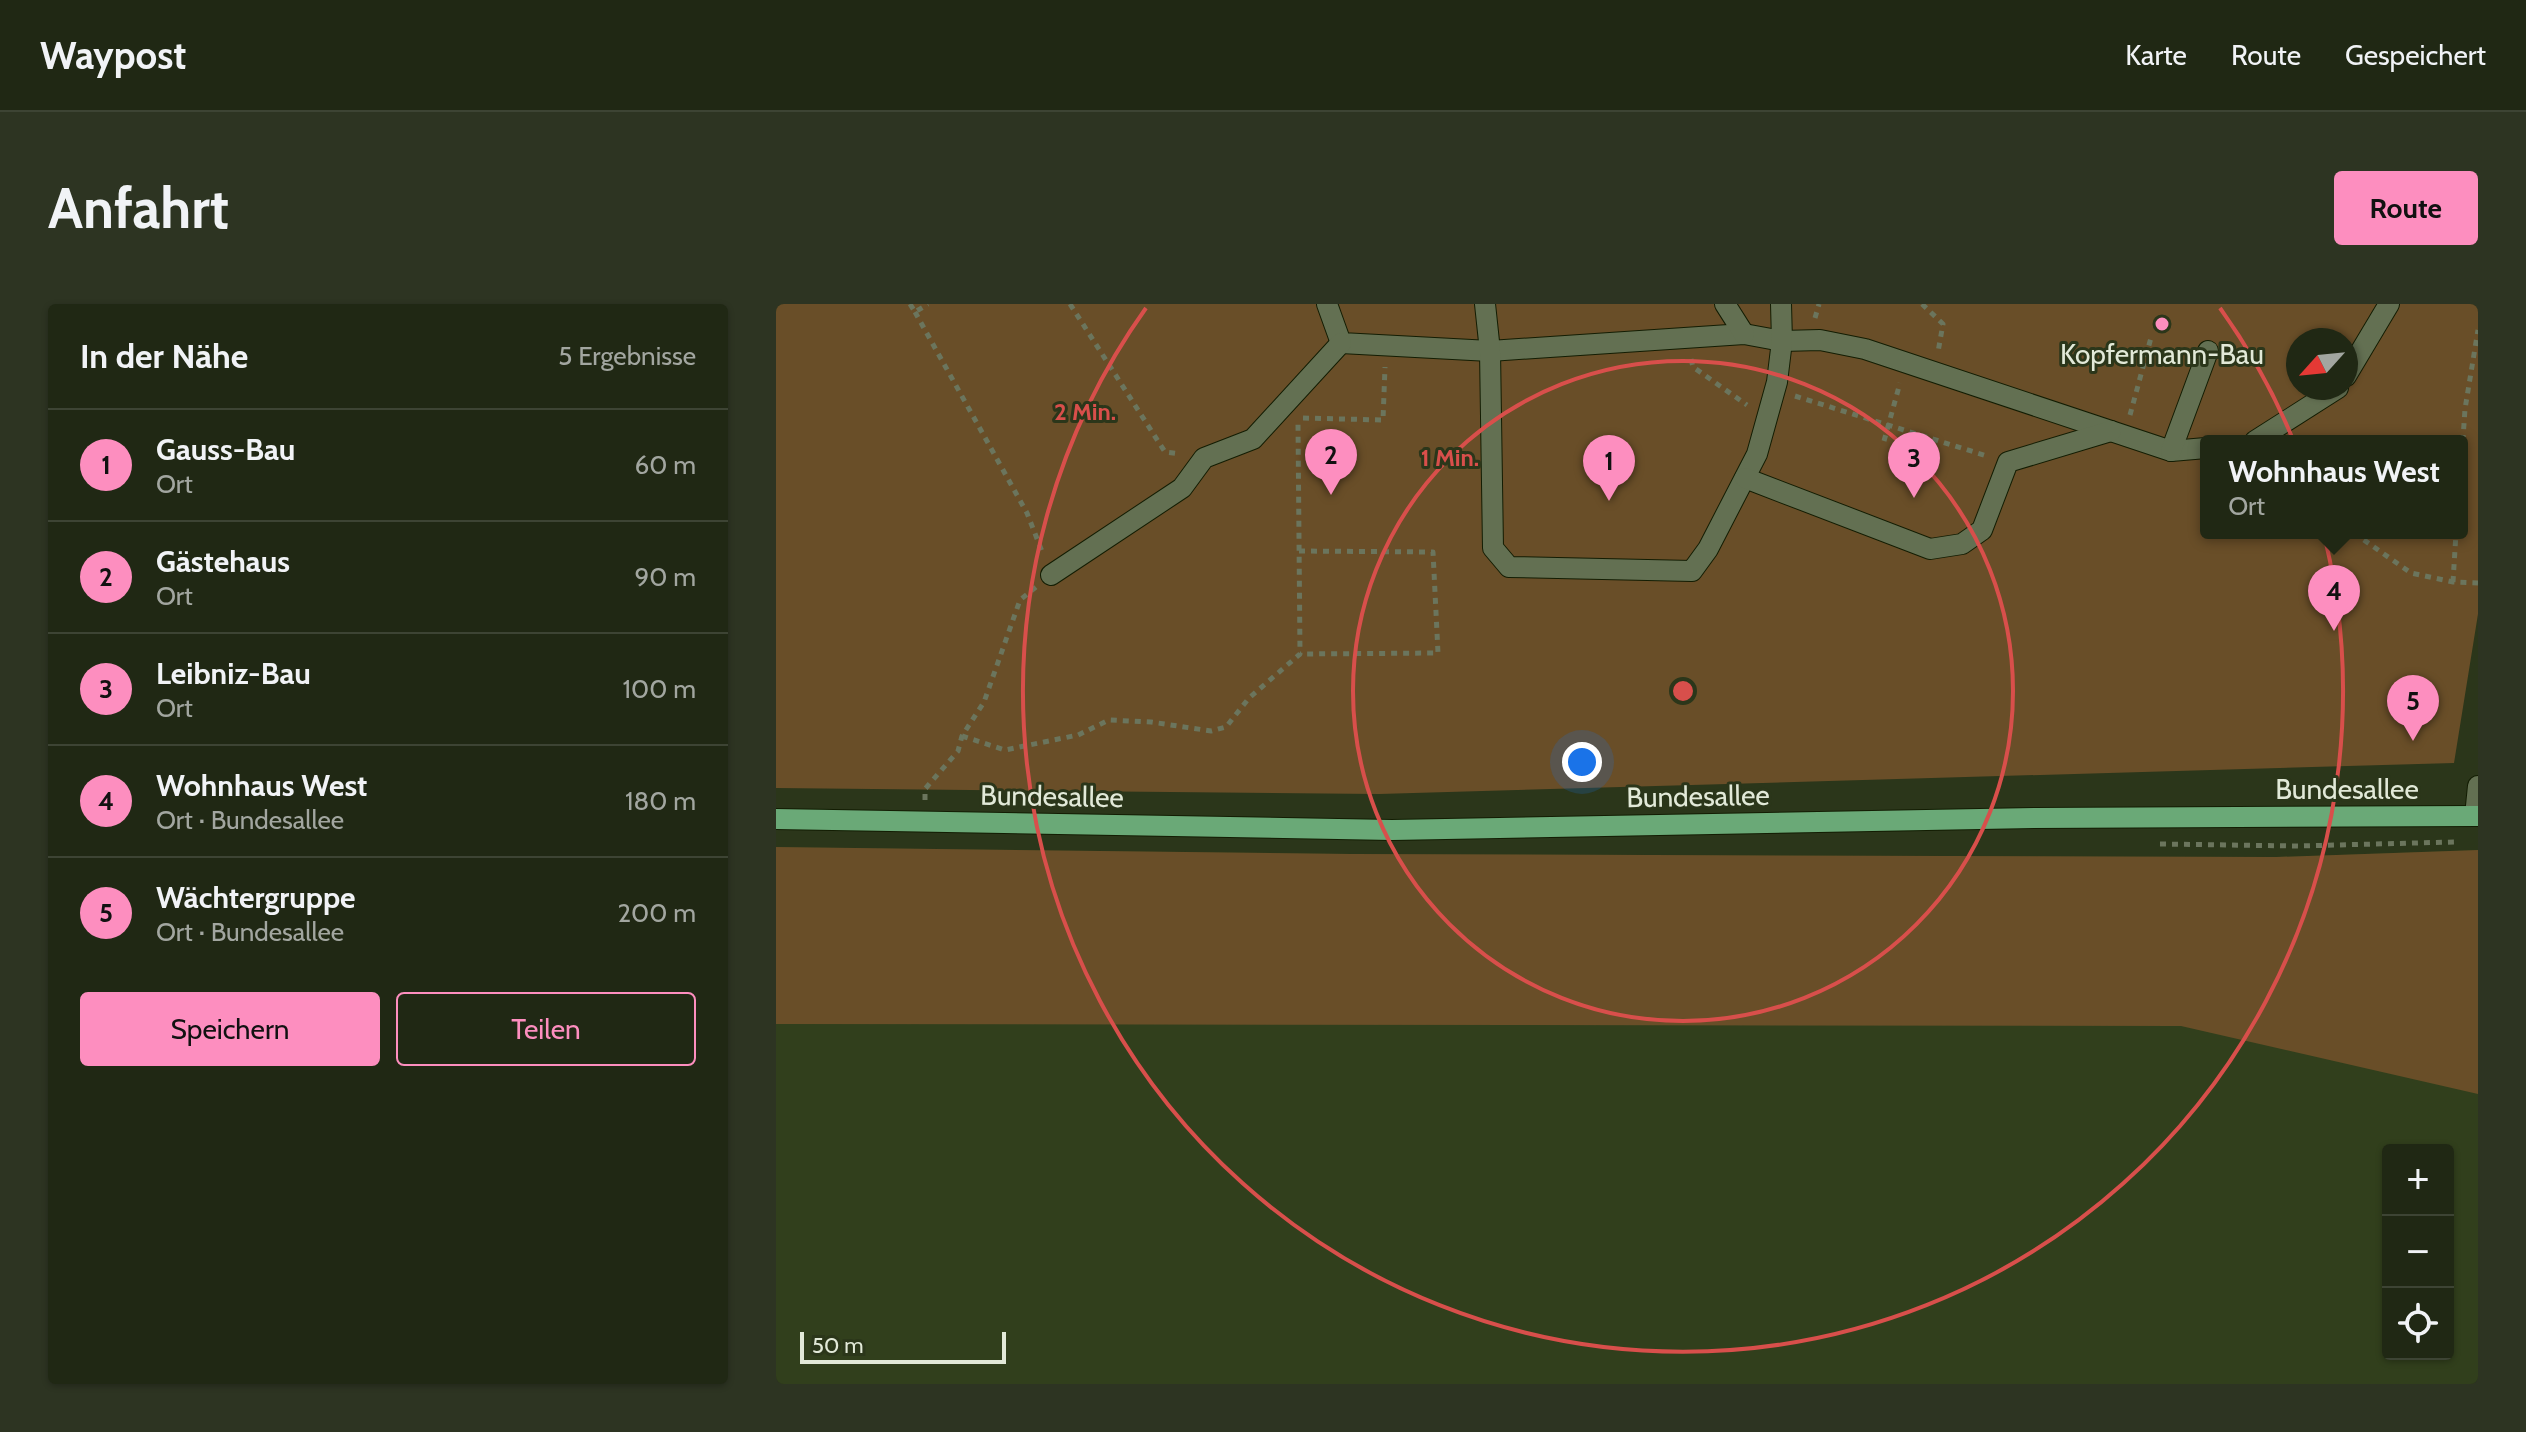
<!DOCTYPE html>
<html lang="de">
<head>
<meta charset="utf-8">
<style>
	:root { --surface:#202814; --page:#2d3422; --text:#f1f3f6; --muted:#a2a6a0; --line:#3d4434; --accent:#fd8ebf }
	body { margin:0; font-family:Cabin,sans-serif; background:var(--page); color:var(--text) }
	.controls { position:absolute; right:24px; bottom:24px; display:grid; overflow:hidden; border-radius:8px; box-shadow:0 2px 6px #0004 }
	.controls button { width:72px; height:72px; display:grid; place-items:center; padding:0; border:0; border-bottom:2px solid var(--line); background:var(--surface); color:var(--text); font:40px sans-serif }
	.compass { position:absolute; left:1510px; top:24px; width:72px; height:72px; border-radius:50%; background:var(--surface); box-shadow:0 2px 6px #0004; rotate:243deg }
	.scale { position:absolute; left:24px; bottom:20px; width:206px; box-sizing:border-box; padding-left:8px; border:4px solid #e2e9d8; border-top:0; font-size:22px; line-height:28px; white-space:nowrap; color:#e2e9d8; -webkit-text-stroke:6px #2b361a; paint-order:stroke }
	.you { position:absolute; left:806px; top:458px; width:28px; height:28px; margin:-20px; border:6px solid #fff; border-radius:50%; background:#1a73e8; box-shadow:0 0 0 12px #1a73e833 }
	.badge { display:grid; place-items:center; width:52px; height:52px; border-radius:50%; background:var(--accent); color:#111; font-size:26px; font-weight:700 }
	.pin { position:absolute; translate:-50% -66px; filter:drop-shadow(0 2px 4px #0008) }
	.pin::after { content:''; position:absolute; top:42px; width:28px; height:24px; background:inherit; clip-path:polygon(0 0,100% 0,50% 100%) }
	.popup { position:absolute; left:1424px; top:131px; width:268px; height:104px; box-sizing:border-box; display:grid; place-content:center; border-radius:8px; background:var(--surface); filter:drop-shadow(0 2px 6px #0005); font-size:26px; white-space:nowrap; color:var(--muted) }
	.popup b { font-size:30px; color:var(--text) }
	.popup::after { content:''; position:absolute; left:50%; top:100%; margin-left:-16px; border:16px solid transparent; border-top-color:var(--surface) }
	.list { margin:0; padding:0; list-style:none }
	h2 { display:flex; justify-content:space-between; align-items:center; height:104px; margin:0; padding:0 32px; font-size:34px }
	h2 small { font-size:26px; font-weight:400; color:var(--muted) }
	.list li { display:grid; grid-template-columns:52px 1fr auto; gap:24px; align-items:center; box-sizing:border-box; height:112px; padding:0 32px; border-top:2px solid var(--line) }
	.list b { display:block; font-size:30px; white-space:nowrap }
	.list p { margin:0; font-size:26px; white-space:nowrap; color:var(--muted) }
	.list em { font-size:26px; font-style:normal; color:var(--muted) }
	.actions { display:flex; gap:16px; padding:24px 32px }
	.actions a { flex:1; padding:18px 0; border:2px solid var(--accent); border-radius:8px; text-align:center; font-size:28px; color:var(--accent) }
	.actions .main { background:var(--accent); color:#111 }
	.icon { flex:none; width:44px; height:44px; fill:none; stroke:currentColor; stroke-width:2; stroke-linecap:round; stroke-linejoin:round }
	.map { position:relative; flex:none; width:1702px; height:1080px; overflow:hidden; border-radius:8px }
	header { display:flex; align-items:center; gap:48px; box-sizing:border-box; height:112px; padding:0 40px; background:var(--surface); border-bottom:2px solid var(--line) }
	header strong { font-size:38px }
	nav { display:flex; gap:44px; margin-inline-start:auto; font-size:28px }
	.intro { display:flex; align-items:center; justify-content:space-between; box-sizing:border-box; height:192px; padding:0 48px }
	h1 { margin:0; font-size:56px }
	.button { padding:20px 36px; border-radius:8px; background:var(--accent); color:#111; font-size:28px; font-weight:700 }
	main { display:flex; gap:48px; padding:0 48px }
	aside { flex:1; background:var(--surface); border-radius:8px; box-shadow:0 2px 6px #0004 }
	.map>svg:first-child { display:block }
	.built { fill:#313f1c; fill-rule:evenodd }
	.green { fill:#694e28; fill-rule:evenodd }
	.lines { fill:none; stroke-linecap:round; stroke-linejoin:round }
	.minor-casing { stroke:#131d03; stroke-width:22 }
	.major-casing { stroke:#131d03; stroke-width:22 }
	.path { stroke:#6b755d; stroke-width:5; stroke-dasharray:6 6; stroke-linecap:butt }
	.minor { stroke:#637052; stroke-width:20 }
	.major { stroke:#6aa977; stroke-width:20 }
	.ring { fill:none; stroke:#d84f4b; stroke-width:4 }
	.poi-dot { fill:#fd8ebf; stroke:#2b361a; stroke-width:3 }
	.labels { text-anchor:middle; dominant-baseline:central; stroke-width:6; stroke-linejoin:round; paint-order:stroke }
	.poi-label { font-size:28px; fill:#e2e9d8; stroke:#2b361a }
	.street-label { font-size:28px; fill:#e2e9d8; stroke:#2b361a }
	.centre { fill:#d84f4b; stroke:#2b361a; stroke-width:4 }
	.ring-label { font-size:24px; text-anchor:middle; font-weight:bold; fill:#d84f4b; stroke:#2b361a; stroke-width:6; stroke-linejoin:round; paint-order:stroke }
</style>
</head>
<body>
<header>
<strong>Waypost</strong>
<nav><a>Karte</a><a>Route</a><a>Gespeichert</a></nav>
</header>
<div class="intro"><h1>Anfahrt</h1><a class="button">Route</a></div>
<main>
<aside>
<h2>In der Nähe<small>5 Ergebnisse</small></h2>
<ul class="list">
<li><span class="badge">1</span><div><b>Gauss-Bau</b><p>Ort</p></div><em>60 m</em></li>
<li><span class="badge">2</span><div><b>Gästehaus</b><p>Ort</p></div><em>90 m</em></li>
<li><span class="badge">3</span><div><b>Leibniz-Bau</b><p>Ort</p></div><em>100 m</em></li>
<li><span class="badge">4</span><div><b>Wohnhaus West</b><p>Ort · Bundesallee</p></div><em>180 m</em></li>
<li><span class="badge">5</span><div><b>Wächtergruppe</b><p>Ort · Bundesallee</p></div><em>200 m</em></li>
</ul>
<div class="actions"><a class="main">Speichern</a><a>Teilen</a></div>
</aside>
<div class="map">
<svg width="1702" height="1080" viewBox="0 0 1702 1080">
	<rect width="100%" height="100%" fill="#2b361a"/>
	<!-- built -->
	<path class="built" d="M0,543L576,550L1500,553L1702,546V1080H0ZM1612,846H1672V1050H1612Z"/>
	<!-- green -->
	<g class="green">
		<path d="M0,0H1702V310L1678,459L603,490L0,484ZM1522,36H1570V84H1522ZM1430,137H1686V229H1430Z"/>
		<path d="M0,543L576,550L1500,553L1702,546V790L1405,722L0,720Z"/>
	</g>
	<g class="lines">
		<!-- minor casing -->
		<g class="minor-casing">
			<g id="minor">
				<path d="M551,0L565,39L714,47L968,30L1006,37L1044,36L1089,45L1395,147L1430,144"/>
				<path d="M709,0L714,47L717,244L733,263L916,267L932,245L981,150L1001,78L1006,37L1005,0"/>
				<path d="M949,0L968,30"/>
				<path d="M1570,72L1613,0"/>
				<path d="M1479,137L1562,84"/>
				<path d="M1395,147L1432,47"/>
				<path d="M969,174L1154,245L1186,240L1206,226L1232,158L1335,127"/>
				<path d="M275,271L406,184L428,154L477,135L565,39"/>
				<path d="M1699,512L1702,482"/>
			</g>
		</g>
		<!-- major casing -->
		<g class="major-casing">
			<path id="major" d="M0,515L616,526L1258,514L1702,512"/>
		</g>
		<!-- path -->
		<g class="path">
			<path d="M134,0L139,8L152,0"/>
			<path d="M294,0L389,148L404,150"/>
			<path d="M1146,0L1167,20L1162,48"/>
			<path d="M139,8L251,209L267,250"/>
			<path d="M1039,14L1043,0"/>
			<path d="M915,55L917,63L971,101"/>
			<path d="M1019,92L1211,152"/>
			<path d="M1354,111L1376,30"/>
			<path d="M527,114L607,116L609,63"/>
			<path d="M1108,137L1124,79"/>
			<path d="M1686,149L1689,105L1702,26"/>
			<path d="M1578,229L1635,269L1677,278L1702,279"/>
			<path d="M523,247L657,248L662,349L524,350"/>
			<path d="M1677,278L1680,229"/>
			<path d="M186,432L229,446L302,431L333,416L375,418L435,427L450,423L473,394L524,350L522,120"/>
			<path d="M149,496V485L182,447L186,432L208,398L244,296L260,283"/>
			<path d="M1384,540L1522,542L1678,538"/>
		</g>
		<!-- minor -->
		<use href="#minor" class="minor"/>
		<!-- major -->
		<use href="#major" class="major"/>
	</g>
	<!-- distance rings -->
	<g class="ring">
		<circle cx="907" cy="387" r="330"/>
		<path d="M1444 4A660 660 0 1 1 370 4"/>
	</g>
	<!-- markers -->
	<circle class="poi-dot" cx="1386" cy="20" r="8"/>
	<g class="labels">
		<!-- poi labels -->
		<g class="poi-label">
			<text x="1386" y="50">Kopfermann-Bau</text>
		</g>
		<!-- street labels -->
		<g class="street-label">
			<text x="1571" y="485">Bundesallee</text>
			<text transform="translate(276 492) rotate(1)">Bundesallee</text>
			<text transform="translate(922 492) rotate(-1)">Bundesallee</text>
		</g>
	</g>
	<circle cx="907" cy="387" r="12" class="centre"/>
	<g class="ring-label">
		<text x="309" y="116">2 Min.</text>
		<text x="674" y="162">1 Min.</text>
	</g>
</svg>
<div class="controls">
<button>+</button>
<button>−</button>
<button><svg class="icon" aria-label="locate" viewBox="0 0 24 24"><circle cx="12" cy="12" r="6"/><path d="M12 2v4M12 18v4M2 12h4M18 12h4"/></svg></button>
</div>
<svg class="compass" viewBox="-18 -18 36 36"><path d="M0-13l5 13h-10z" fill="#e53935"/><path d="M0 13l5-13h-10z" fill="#a2a6a0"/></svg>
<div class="scale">50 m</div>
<div class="you"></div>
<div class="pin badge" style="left:833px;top:197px">1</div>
<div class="pin badge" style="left:555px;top:191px">2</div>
<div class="pin badge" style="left:1138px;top:194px">3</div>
<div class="pin badge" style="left:1558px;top:327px">4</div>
<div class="popup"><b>Wohnhaus West</b>Ort</div>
<div class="pin badge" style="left:1637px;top:437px">5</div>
</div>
</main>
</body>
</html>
